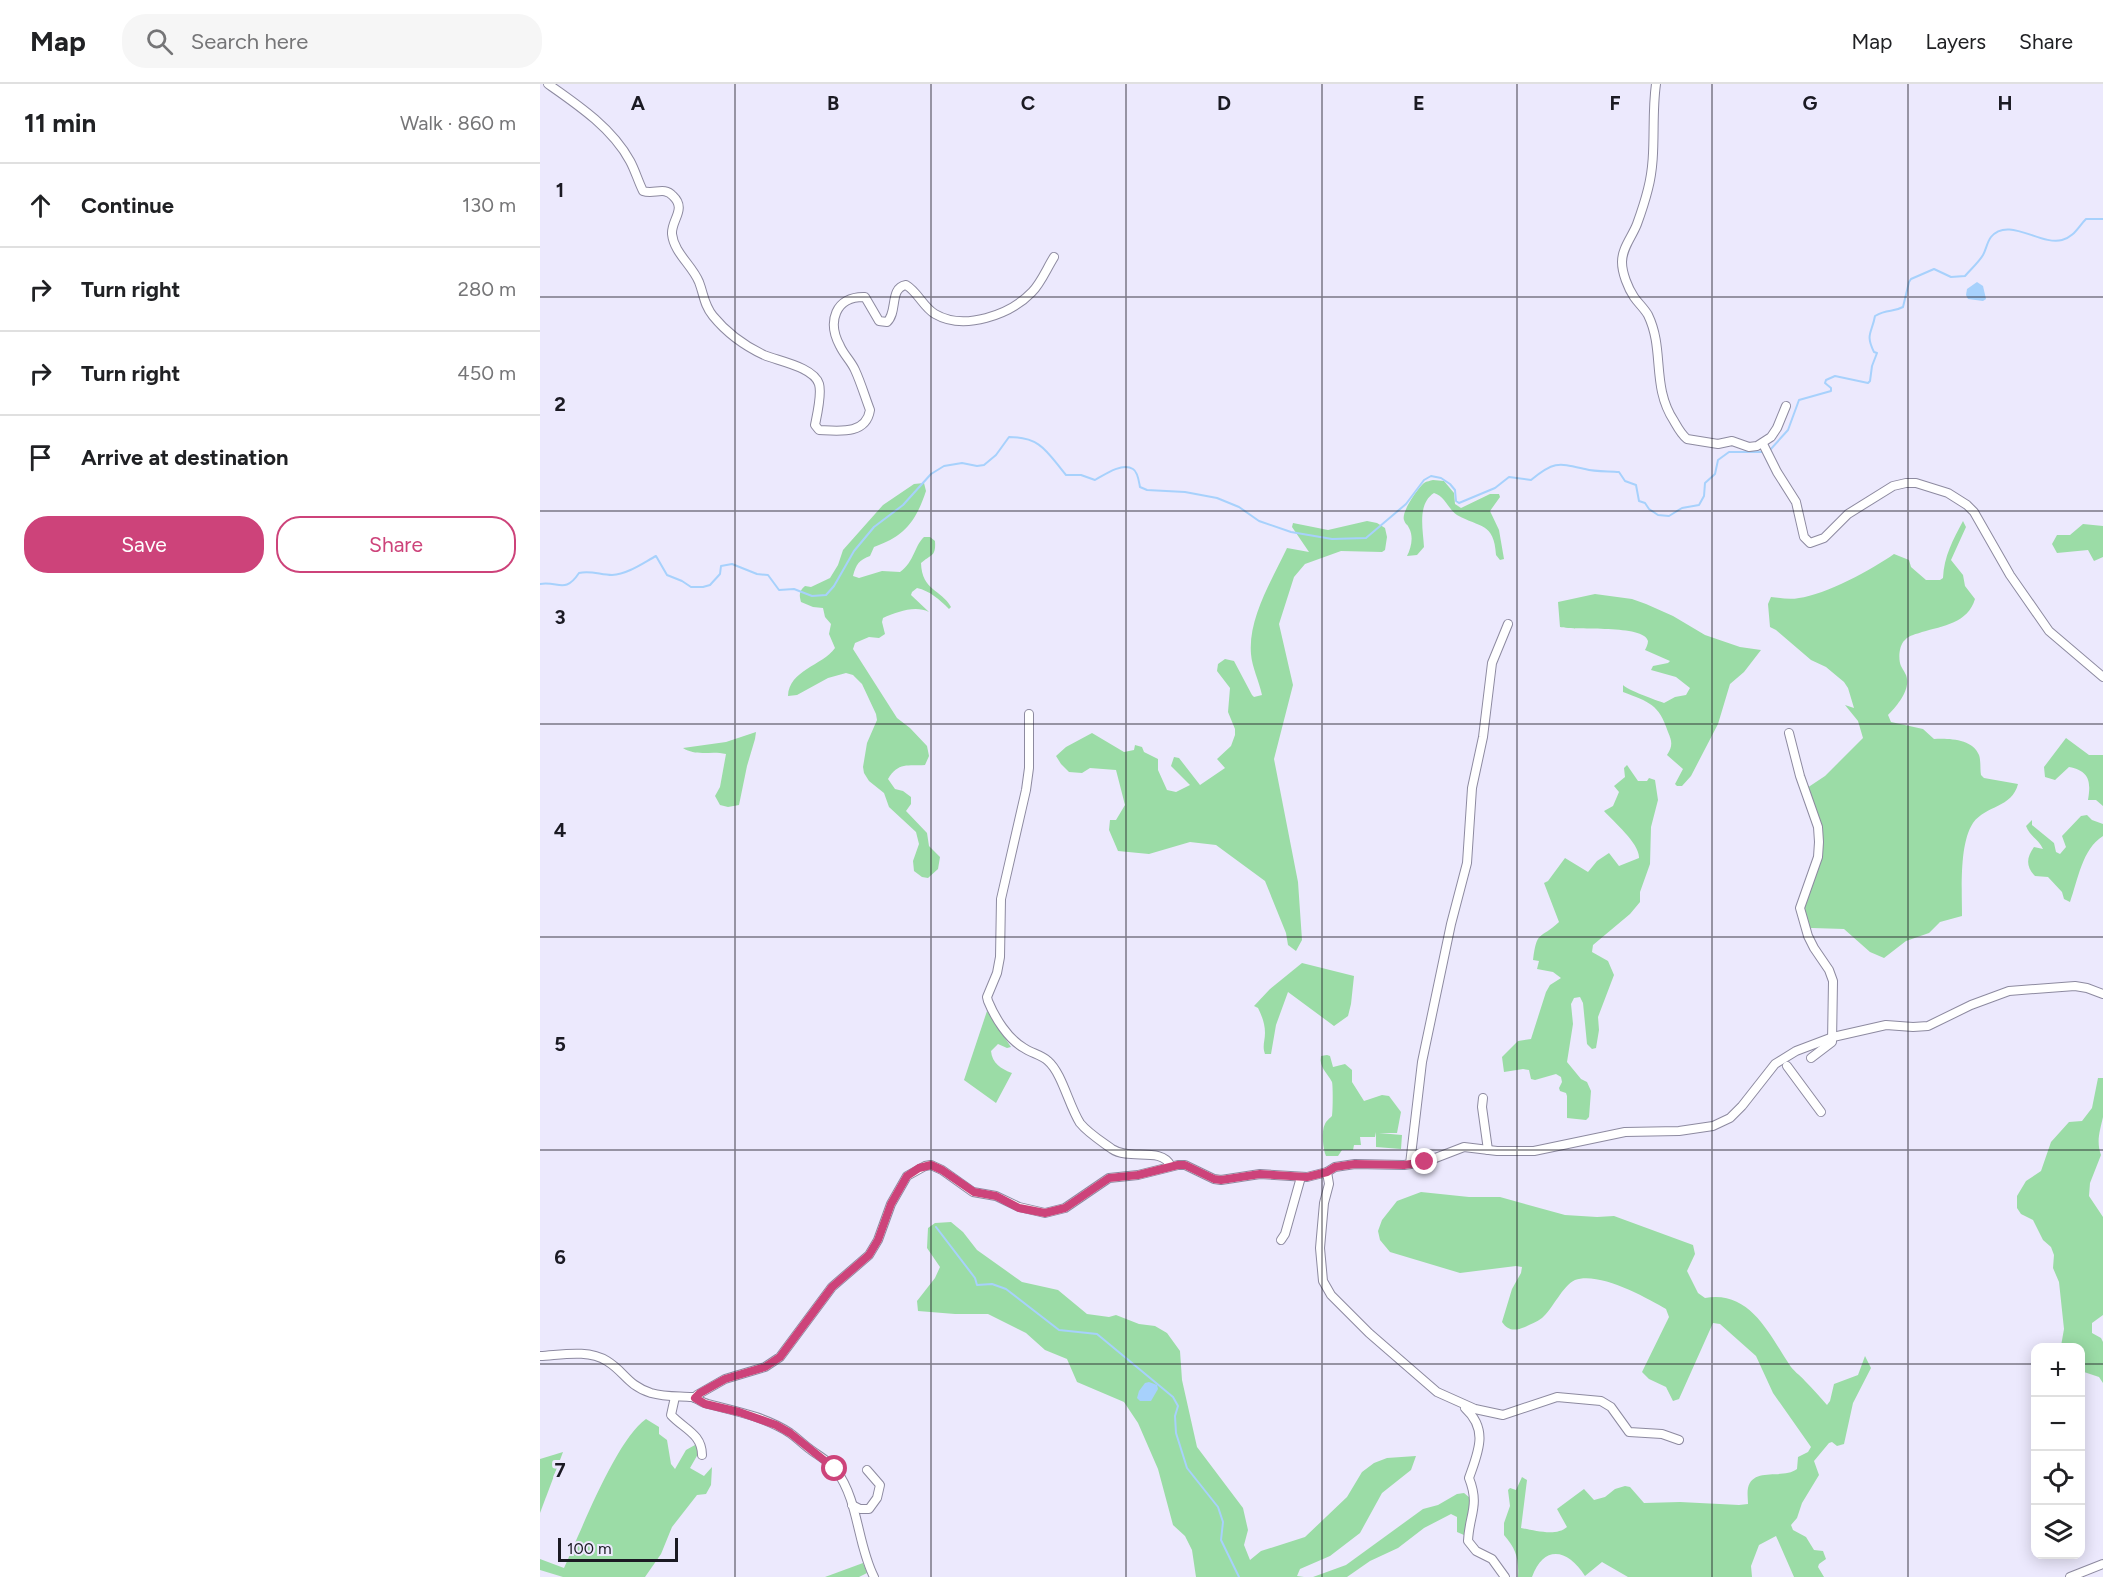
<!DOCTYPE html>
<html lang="en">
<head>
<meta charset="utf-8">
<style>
	:root { --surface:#fff; --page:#f6f6f6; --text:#202124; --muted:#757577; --line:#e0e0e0; --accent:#cd437a }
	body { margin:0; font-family:Figtree,sans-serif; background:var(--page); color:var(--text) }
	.controls { position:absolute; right:18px; bottom:18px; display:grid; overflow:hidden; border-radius:12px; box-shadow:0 3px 15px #0003 }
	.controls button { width:54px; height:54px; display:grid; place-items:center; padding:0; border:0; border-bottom:2px solid var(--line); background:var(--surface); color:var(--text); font:30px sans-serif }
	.scale { position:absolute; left:18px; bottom:15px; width:120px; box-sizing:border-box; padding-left:6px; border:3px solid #1b1a23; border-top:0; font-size:16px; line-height:21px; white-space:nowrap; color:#1b1a23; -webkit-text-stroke:4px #ece9fd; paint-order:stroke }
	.stop { position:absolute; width:18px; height:18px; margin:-14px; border:4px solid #cd437a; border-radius:50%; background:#fff }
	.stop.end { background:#cd437a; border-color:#fff; box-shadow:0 2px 6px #0008 }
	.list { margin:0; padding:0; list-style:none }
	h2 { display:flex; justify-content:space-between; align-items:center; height:78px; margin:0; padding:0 24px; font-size:26px }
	h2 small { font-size:20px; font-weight:400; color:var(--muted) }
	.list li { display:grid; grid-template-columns:39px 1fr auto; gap:18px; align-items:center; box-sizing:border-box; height:84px; padding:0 24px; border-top:2px solid var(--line) }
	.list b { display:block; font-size:22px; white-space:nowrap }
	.list em { font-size:20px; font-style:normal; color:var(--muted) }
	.actions { display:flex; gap:12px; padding:18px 24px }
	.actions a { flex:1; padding:14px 0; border:2px solid var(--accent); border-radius:24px; text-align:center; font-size:21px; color:var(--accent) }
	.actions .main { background:var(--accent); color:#fff }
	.icon { flex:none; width:33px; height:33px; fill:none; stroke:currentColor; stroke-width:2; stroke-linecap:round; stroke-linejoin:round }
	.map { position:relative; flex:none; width:1563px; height:1493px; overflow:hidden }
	header { display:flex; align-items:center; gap:36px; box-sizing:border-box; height:84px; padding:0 30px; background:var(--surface); border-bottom:2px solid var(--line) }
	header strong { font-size:28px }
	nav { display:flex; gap:33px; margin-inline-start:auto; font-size:21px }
	.search { width:420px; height:54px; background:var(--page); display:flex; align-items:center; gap:15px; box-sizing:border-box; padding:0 21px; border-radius:24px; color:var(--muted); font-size:22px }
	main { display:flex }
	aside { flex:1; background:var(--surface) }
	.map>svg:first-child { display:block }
	.green { fill:#9bdca6 }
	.water { fill:#a7d1fc }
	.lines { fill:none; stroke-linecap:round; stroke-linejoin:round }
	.stream { stroke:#a7d1fc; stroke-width:2 }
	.minor-casing { stroke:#8d8aa0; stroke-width:10 }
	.minor { stroke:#fff; stroke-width:8 }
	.route { stroke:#cd437a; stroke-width:8 }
	.grid { fill:none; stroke:#1b1a23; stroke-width:1.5; stroke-opacity:0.55 }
	.grid-label { font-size:20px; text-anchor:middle; font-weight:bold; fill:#1b1a23; stroke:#ece9fd; stroke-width:6; stroke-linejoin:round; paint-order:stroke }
</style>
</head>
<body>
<header>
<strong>Map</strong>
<div class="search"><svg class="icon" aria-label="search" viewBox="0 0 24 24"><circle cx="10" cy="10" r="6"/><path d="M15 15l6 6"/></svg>Search here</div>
<nav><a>Map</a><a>Layers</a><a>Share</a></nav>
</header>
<main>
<aside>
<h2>11 min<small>Walk · 860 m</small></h2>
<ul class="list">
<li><svg class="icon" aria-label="ahead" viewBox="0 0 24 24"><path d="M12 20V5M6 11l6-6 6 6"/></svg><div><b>Continue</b></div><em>130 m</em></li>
<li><svg class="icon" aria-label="right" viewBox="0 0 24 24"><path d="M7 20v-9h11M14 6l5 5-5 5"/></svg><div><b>Turn right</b></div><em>280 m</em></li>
<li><svg class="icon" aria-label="right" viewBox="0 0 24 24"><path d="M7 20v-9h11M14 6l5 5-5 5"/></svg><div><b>Turn right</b></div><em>450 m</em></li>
<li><svg class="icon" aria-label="arrive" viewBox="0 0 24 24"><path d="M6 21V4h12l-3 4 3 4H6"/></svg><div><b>Arrive at destination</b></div></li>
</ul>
<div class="actions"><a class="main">Save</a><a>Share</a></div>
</aside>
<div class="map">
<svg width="1563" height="1493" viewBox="0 0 1563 1493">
	<rect width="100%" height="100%" fill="#ece9fd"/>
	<!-- green -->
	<g class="green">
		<path d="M893,396L904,397L914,409L915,420L921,424L950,410H959L960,413L950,427L959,446L964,475L960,476L956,471C954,438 940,444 917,431C908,425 905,412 894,409C877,420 883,445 884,463L877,471L867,472C871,464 874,453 869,444C867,439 866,442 864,436C861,428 878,404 884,399C887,397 890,397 893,396Z"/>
		<path d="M384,399L386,407C376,437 365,452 334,463L330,472C319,476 316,480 313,492L319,494L342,487L360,488C375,477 374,462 384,453H390L395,457C396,473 391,470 381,479C382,507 401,505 411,523L409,525C399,515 390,507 377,504L372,508L371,511L389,528C375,521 357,528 343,534L342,538L345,550L339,554L329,553L315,559L313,565L357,634L370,644L387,662L389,672L385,681C368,682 358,678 348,695L355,705L363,707L371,713V720L366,727L387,749L389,762L400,773L398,785L388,794L382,793L374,787L373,777L379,760L376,748L349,723L344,709L329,697L324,689L323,683L327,659L337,636L336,630L322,600L313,591L306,589L288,594L257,611L248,612C249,586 282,582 295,564L289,550L291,540L285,533L283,524L273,523L261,518C259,511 259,507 265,502L271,503L290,494L298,481L303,466L343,421L374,400Z"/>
		<path d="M827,437L837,439L845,444L847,453L845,466L842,468L801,467L765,480L754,493L739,540L753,601L734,675L758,798L762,856L756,867L748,861L746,849L725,797L676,761L650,758L609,770L578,767L569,746L570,736H576L585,721L576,686L550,684L542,689L529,688L521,680L516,672L526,663L552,649L584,668L594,666L595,661L602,663L604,668L618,675V686L627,706L636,708L650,701L631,682L634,673L639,674L660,701L685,684L677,675L691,662L695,651V645L688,628L690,604L677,587L678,580L685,575L694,577L712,611L714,613L722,611C719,597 712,583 711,570C708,534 732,496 747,464L769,468L752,443L753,439L788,446Z"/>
		<path d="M1423,437L1426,443L1411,476L1423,491L1425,502L1435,515C1428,539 1403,542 1382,548C1377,550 1369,551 1365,556C1359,561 1358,575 1361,582C1363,586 1367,591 1367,595C1369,608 1356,623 1348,631L1351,638L1383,645L1394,655C1408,654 1433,655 1439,671C1441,677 1440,685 1441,691L1444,694L1478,700C1472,724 1446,721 1433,739C1419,760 1422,806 1422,832L1400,838L1389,849L1366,857L1344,874L1330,868L1304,845L1272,844L1264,846L1257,824L1273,782L1277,744L1264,706L1285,692L1323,654L1318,637L1305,621L1314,624L1308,604L1304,598L1286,583L1271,576L1236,546L1230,543L1228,520L1231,513C1240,514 1250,516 1259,514C1285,511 1333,485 1354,470L1369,476L1371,483L1386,496H1400L1403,494C1404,472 1413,456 1423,437Z"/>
		<path d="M1543,440L1563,442V473L1554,477L1548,466L1517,469L1512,460L1517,451H1530Z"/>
		<path d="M1055,510L1092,515L1106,520L1133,532L1165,551L1200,563L1221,566L1204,588L1190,600L1178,640L1151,692L1142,702H1137L1135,700L1143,685L1127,671C1133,662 1132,657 1128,648C1119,620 1109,618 1083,608V601C1087,606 1116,616 1124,619L1135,613L1146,611L1150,604L1136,593L1111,586L1113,582L1128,579L1130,577L1105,566C1106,564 1108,560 1108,557C1104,540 1036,547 1020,543L1018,518Z"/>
		<path d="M216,648L215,655L207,682L199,721L188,723L180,721L175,712L180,703L186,670C171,666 157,673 143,664L186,658Z"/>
		<path d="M1526,654L1549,671H1563V722L1556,716H1548C1551,698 1550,687 1529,683L1515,696L1505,693L1504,683Z"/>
		<path d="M1087,681L1098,697H1107L1109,694L1115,696L1118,716L1111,743L1110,780L1100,808V818L1090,830L1053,861L1052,868L1068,877L1074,891L1058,933L1059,946L1056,964L1052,965L1047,960L1043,919L1040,913L1034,914L1031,920L1033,940L1027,978L1041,995L1047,998L1051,1007L1049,1033L1046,1036L1027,1034V1012L1026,1009L1020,1007L1019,1004L1022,998L1021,993L1016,990L995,996L991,995L989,986L983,985L964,988L962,973L978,957L991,955L1006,908L1010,901L1021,894L1013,888L997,885L999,877L993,876C997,845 1000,856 1019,838L1004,799L1008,797L1025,774L1048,788L1057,777L1069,769L1079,782L1099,774C1100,760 1074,738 1064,727L1073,722L1079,708L1074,702L1085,693L1084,684Z"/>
		<path d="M1547,731L1552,736L1563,740V752C1542,765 1538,796 1530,818L1524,815L1522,808L1508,793L1495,792C1486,783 1486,774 1494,763L1503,765C1499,755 1490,753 1486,742L1492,736V741L1514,759L1516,768L1520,770L1526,763L1522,752L1541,732Z"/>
		<path d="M762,879L814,892L811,920L808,932L794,942L748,908L736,941L731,970H725C722,962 725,957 725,949C725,940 722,932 718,924L714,922L730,905Z"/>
		<path d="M447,927L471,963L467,964L458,960L451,967C452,979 461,985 472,989L456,1019L424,996Z"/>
		<path d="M787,971L790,972L793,983L805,980L812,986V998L824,1017L842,1011L849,1012L861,1028L857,1049H839L862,1051L861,1065L836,1063V1048L835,1053H820L821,1061H814L813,1066H802L798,1072H786C783,1065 781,1047 785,1040C786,1037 790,1034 792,1032C793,1026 793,1002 792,998C787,988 779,984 781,972Z"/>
		<path d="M1558,994H1563C1563,1006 1563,1021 1563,1033C1560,1047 1556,1057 1561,1071L1550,1099L1549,1112L1563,1133V1231L1552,1239V1249L1561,1254L1563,1258V1299L1559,1293L1541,1287L1540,1264L1521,1262L1524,1245L1519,1198L1513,1184L1514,1171L1511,1163L1503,1156L1493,1136L1481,1130L1477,1124V1112L1486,1097L1501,1087L1511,1058L1529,1038L1542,1037L1552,1024Z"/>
		<path d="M881,1108L929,1113H960L1025,1131L1057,1133L1074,1132L1153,1161L1155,1170L1147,1187L1158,1209L1165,1214C1210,1206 1229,1250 1249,1280C1253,1287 1260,1291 1265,1297C1273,1305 1280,1313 1287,1321L1290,1317L1294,1300L1318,1291L1325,1272L1331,1284L1313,1319L1304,1360L1297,1362L1292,1358L1289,1359L1274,1377L1279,1391L1262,1419L1257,1434L1251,1441L1253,1446L1266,1453L1274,1466L1283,1467L1286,1475L1279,1480L1278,1483L1284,1493H1254L1236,1452L1219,1461L1211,1482L1212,1493H1088L1062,1478L1045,1492C1028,1465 1004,1460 992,1493H978C979,1474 976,1465 964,1451V1439L970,1422L968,1406L970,1404L976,1406L982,1393L987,1396L981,1444C994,1446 1016,1453 1027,1443L1017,1425L1044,1405L1054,1416L1065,1413L1075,1405L1085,1402L1090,1403L1104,1419L1140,1418L1199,1421L1208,1420C1208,1415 1207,1409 1208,1404C1213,1382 1243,1396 1257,1385L1258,1373L1268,1368L1271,1363L1233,1309L1216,1272L1180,1240L1173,1239L1139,1315L1133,1317L1126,1303L1109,1295L1102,1288L1129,1233L1126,1225C1106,1213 1058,1187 1035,1196C1023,1201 1012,1226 1002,1234C997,1238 990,1240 985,1243C975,1247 968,1247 962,1238L972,1205L981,1189L982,1183L976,1182L920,1189L850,1168L840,1156L838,1147L842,1136L857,1117Z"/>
		<path d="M411,1138L423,1148L437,1166L482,1198L518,1206L547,1230L569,1233L576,1231L599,1240L615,1242L627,1249L640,1267L642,1296L657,1363L703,1424L708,1446L704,1461L710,1476L721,1467L765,1453L807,1413L822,1388L834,1379L847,1374L876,1372L871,1386L842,1409L820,1449L790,1472L760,1485L757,1492L764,1493H656L652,1466L645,1452L633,1441L618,1385L598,1339L584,1318L537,1298L527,1275L505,1266L486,1249L448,1230H415L378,1227L377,1217L395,1194L400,1183L387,1164L388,1144L395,1139Z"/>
		<path d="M106,1335L119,1343V1350L127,1356L131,1380L135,1385L146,1366L155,1361L158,1366V1370L150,1384L164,1392L172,1383L171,1401L166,1410L157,1411L132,1443L121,1470L105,1493H23L0,1486V1475L24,1484C41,1447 76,1356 106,1335Z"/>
		<path d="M23,1368L0,1429V1375Z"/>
		<path d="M924,1409L930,1414L931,1429L924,1451L917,1448V1433L911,1430L884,1444L858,1464L830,1477L807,1493H773L806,1481L883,1425L898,1421L917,1410Z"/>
		<path d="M323,1479L327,1489L319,1493H285Z"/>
	</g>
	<!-- water -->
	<g class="water">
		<path d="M1437,198L1443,202L1446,215L1443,217L1428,215L1426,211L1427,205Z"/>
		<path d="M609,1298L617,1301L618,1305L611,1317H600L597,1314L599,1307L605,1299Z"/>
	</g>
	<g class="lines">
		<!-- stream -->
		<g class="stream">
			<path d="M1230,366L1248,346L1259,316L1291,307V304L1285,299L1286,296L1295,292L1328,299L1330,297L1332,282L1337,269L1334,268C1325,250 1332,249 1335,232C1348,224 1352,229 1363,223L1369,198L1371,195L1394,185L1411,193L1425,192C1431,185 1439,178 1443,171C1446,166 1447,158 1451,153C1468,132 1501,162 1522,156C1534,153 1538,143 1546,135H1563"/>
			<path d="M0,500C19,497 25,510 39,489C50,486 61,491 72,491C88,490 103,479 116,472L127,491L142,497L151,503H163L170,501L180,490L181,482L192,480L217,490L228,491L239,506L254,505L272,512L286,511L294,502L314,467L334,443L363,421L391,390L404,382L422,379L437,382L444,381L456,371L469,353C501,353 507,368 526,391H541L555,396C564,391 582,378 593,385C598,388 599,398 600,403L607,406L645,408L677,414L699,423L719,437L751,448L792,455L826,454L866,420L884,396L891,392L901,394L910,400L915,406L916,417L919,419L955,404L969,393L991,396C1014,377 1018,379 1045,385C1056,388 1068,387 1079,388L1085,397L1096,401L1099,417L1105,419L1109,425L1118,431L1129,432L1142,424L1159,421L1164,412L1165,399L1175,390L1178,376L1189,368H1225"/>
			<path d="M396,1143L435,1194L437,1201L452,1200L466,1205L519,1246L557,1250L633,1313L638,1322L635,1332L636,1349L647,1384L678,1423L683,1438L681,1456L699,1493"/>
		</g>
		<!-- minor casing -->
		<g class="minor-casing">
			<g id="minor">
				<path d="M8,0C38,21 72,44 90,77C95,86 98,97 103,107C114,111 124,102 133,112C147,125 131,136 132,150C134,169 152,181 159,198C164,211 164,221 173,232C186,248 205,262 224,271C238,277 274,283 279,300C282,310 277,331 275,341L279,346C299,347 326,351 330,326C325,313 321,299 315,286C311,277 304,271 300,262C287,238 295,212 325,213L339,237L347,238C358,228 349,204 366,201C378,208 383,223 395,230C424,247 470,231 492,208C501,199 507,184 514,173"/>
				<path d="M1116,0C1111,35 1117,71 1108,105C1105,117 1101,129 1097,140C1092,153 1082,164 1082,178C1082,189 1088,204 1094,213C1098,219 1104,224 1108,231C1125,266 1111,302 1134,337C1138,344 1141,350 1147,355L1178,360L1192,357L1209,363L1217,362L1231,353L1237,344L1246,322"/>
				<path d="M1223,360L1237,388L1256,418L1264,453L1270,459L1284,454L1308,430L1353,402L1366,399H1376L1408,409L1427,421L1434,428L1470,491L1509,547L1563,593"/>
				<path d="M489,630V684L486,706L461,815L460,873L457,889L447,913L448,917C455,934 468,955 484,964C491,969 502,971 508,977C522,989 529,1022 540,1039C548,1049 561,1057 572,1065C590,1077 621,1062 631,1082"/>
				<path d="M1249,649L1260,692L1278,743L1279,758L1278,773L1260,824L1268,852L1274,864L1289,886L1293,897L1292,958L1271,974"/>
				<path d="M1247,982L1281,1028"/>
				<path d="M943,1014L942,1023L948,1066"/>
				<path d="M870,1080L882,978L911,840L927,779L932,704L943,653L952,579L968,540"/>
				<path d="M787,1088L789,1100L784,1119L780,1164L783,1197L791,1211L829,1249L897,1308L935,1325L963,1331L1017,1313L1061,1317L1071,1323L1089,1348L1122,1350L1139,1356"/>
				<path d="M741,1156L745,1150L761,1093"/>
				<path d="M0,1272C21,1271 48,1265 67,1277C85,1288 87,1301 111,1309C125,1313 138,1312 152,1313C157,1314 162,1319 168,1320C195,1327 226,1333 250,1349C257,1354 264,1361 271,1366C279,1372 290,1378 296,1386C319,1417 317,1460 334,1493"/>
				<path d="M135,1313L131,1331C144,1345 162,1350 162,1371"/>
				<path d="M155,1314L157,1311L185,1295L225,1283L240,1273L292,1203L329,1171L338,1156L351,1120L367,1092L385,1082L391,1081L402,1086L433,1108L456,1112L479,1123L505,1129L525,1124L569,1094L598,1091L638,1081H645L674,1095L681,1096L720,1090L767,1093L787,1088L795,1083L815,1080L864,1081L885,1078L924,1063L957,1067H994L1085,1048L1139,1047L1173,1042L1190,1034L1202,1022L1235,980L1256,967L1293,953L1346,941L1373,943L1388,942L1431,921L1469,907L1535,902L1547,904L1563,910"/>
				<path d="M925,1324C949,1346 938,1368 929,1394C940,1422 929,1431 928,1457L936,1467L952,1475L965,1493"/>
				<path d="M312,1421L320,1425H329L337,1414L340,1401L327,1386"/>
				<path d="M1530,1493L1563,1480"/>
			</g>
		</g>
		<!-- minor -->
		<use href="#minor" class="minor"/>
	</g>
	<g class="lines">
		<!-- route -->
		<path class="route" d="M295,1385L250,1349L236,1341L199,1328L165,1320L155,1314L160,1309L185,1295L225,1283L240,1273L292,1203L329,1171L338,1156L351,1120L367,1092L379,1084L391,1081L402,1086L434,1108L456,1112L479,1124L505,1129L525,1124L569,1094L598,1091L638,1081H645L674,1095L681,1096L720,1090L767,1093L787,1088L795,1083L815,1080L864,1081L885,1078"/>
	</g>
	<!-- grid -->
	<path class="grid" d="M195,0V1493M391,0V1493M586,0V1493M782,0V1493M977,0V1493M1172,0V1493M1368,0V1493M0,213H1563M0,427H1563M0,640H1563M0,853H1563M0,1066H1563M0,1280H1496M1540,1280H1563"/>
	<g class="grid-label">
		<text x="98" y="26">A</text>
		<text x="293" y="26">B</text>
		<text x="488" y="26">C</text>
		<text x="684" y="26">D</text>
		<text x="879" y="26">E</text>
		<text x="1075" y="26">F</text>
		<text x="1270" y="26">G</text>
		<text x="1465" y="26">H</text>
		<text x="20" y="113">1</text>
		<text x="20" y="327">2</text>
		<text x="20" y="540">3</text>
		<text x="20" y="753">4</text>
		<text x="20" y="967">5</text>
		<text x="20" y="1180">6</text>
		<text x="20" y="1393">7</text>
	</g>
</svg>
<div class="controls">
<button>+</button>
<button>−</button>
<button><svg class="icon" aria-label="locate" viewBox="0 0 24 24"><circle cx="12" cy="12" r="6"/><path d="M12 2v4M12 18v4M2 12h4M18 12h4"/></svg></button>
<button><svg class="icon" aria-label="layers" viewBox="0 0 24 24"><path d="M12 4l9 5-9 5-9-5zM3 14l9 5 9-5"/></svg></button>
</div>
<div class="scale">100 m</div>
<div class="stop" style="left:295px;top:1385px"></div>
<div class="stop end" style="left:885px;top:1078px"></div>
</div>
</main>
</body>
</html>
